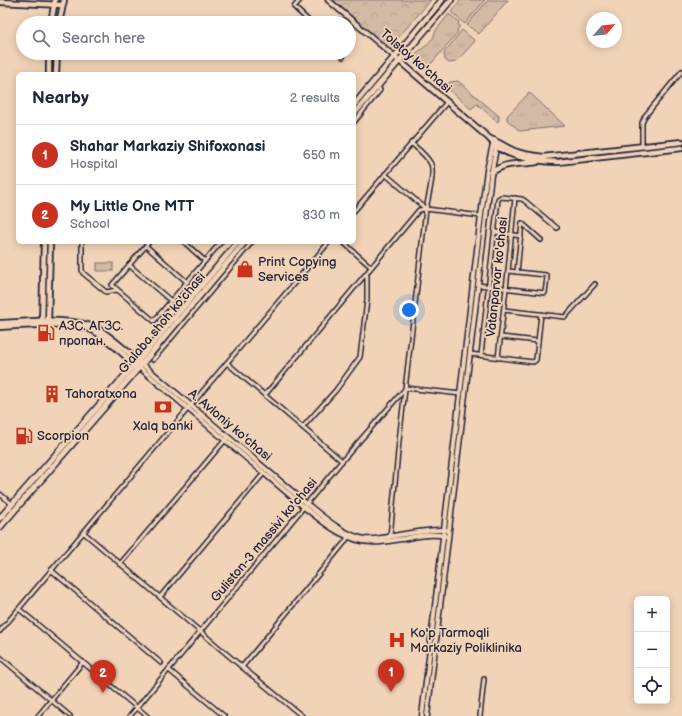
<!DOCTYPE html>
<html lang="en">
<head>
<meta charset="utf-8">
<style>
	:root { --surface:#fff; --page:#f6f6f7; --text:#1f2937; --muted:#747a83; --line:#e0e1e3; --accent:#c8321e }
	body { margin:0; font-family:"Balsamiq Sans",sans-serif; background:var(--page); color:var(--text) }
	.controls { position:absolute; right:12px; bottom:12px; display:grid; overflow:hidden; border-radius:6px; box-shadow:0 2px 10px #0003 }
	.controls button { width:36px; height:36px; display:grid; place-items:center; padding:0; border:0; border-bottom:1px solid var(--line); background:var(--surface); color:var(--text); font:20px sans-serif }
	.compass { position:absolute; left:586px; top:12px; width:36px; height:36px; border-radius:50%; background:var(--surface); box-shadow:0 2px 10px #0003; rotate:62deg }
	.you { position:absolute; left:409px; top:310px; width:14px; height:14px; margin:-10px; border:3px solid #fff; border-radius:50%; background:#1a73e8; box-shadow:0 0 0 6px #1a73e833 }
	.badge { display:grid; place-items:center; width:26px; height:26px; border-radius:50%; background:var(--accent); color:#fff; font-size:13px; font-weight:700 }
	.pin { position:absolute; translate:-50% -33px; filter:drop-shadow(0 1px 2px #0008) }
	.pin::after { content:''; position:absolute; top:21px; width:14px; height:12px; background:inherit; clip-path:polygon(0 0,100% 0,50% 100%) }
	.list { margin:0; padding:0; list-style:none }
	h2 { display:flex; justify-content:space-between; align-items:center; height:52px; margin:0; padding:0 16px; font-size:17px }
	h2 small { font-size:13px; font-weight:400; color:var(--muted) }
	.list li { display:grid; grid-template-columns:26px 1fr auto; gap:12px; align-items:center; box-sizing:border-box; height:60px; padding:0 16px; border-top:1px solid var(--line) }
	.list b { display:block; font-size:15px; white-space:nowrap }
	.list p { margin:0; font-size:13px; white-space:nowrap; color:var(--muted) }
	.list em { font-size:13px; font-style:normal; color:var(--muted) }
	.icon { flex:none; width:22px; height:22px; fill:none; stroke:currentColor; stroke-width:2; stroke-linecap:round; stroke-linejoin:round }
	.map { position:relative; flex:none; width:682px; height:716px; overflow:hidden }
	.search { position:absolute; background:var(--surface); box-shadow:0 2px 10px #0003; left:16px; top:16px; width:340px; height:44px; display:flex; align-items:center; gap:10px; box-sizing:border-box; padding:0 14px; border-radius:22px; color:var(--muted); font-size:15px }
	.panel { position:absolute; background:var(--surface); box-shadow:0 2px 10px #0003; left:16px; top:72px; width:340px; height:172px; border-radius:6px }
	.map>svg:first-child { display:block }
	.grass { fill:url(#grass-tufts); stroke:#7a6e70 }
	.park { fill:url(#park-crowns); stroke:#7a6e70 }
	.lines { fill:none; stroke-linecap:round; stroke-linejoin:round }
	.minor-casing { stroke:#22223b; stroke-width:6 }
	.tertiary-casing { stroke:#22223b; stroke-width:7 }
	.secondary-casing { stroke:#22223b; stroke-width:8 }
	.primary-casing { stroke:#22223b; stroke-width:8 }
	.minor { stroke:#f1d3b7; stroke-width:3 }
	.tertiary { stroke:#f1d3b7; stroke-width:4 }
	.secondary { stroke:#f1d3b7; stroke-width:4.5 }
	.primary { stroke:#f1d3b7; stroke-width:5 }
	.labels { text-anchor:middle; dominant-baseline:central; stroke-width:3.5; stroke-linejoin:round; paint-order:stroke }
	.street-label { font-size:13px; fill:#22223b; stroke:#f1d3b7 }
	.poi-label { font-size:13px; fill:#22223b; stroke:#f1d3b7; text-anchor:start }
</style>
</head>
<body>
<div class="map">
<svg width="682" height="716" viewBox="0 0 682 716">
	<defs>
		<pattern id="grass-tufts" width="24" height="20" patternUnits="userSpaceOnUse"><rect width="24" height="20" fill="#d3baa5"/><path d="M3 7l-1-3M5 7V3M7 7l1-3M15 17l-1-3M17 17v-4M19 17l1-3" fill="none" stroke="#b5a08f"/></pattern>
		<pattern id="park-crowns" width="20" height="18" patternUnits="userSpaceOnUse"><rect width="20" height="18" fill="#d3baa5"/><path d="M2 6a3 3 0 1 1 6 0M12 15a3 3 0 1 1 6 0" fill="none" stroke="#b5a08f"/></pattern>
	</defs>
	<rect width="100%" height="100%" fill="#f1d3b7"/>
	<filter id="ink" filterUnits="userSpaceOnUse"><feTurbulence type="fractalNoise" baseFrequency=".025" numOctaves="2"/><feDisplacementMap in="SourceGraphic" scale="8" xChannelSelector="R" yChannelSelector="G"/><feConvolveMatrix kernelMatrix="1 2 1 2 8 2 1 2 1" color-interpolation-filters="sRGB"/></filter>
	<g filter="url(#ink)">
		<!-- grass -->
		<g class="grass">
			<path d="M461,0H485L465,24L451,12Z"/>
			<path d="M488,0H508L479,34L467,25Z"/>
			<path d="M449,14L459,22L458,24L460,26L457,30L458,32L426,70L416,62L415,54L426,46L433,38L436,30Z"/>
			<path d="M462,30L475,41L456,62L449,63L445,60L444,53Z"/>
			<path d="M458,81L499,116V120L498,122L477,104L471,109L447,88V86L450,82Z"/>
			<path d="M529,93L531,94L565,126L520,131L507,120V116Z"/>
		</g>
		<!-- park -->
		<g class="park">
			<path d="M333,0H431L389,48Z"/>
			<rect x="97" y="263" width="16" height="8"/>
		</g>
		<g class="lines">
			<!-- minor casing -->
			<g class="minor-casing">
				<g id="minor">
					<path d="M300,0L294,7L311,23"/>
					<path d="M339,53L343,57"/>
					<path d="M354,122L380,90L378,87"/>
					<path d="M642,146V123L645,116L682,71"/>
					<path d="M385,174L426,209"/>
					<path d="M354,211L447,102"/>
					<path d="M495,232L521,236"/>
					<path d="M82,242V270L83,273L106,292L117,290"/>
					<path d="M149,242L112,285L154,321L221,242"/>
					<path d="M184,242L205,261"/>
					<path d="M343,242L371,267"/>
					<path d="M146,246L187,282"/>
					<path d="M129,265L171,301"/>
					<path d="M517,272L522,223L541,240"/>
					<path d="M478,285L545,293L547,277L546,275L508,271"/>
					<path d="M504,310L565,317L595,284"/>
					<path d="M501,337L538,341"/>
					<path d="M470,354L533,362L536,360L541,314"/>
					<path d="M481,355L498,199L501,197L522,199L525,201L557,228"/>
					<path d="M498,358L508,271L515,198"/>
					<path d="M153,360L252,242"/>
					<path d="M227,363L342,461"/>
					<path d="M265,395L419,210L426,209L481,216"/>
					<path d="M303,427L336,390L360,357L367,300V275"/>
					<path d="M0,494L12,504"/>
					<path d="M83,532L242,667L302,716"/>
					<path d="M390,537L399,441L426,209C428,198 435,173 431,164C427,156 418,149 411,143"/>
					<path d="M120,564L226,439"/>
					<path d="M51,570L161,663"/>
					<path d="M160,597L264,473"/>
					<path d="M19,609L147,716"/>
					<path d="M0,631L329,242"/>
					<path d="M0,657L70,716"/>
					<path d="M242,667L345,542L348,537"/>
					<path d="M169,670L224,716"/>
					<path d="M38,716L83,662"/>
					<path d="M130,716L342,461L398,397L406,388L461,394"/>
					<path d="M480,716L484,679"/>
				</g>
			</g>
			<!-- tertiary casing -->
			<g class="tertiary-casing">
				<g id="tertiary">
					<path d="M328,0L395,57"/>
					<path d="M142,364L307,504C323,517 345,536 365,539C375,540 384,538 393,536C410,533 428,529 446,530"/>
					<path d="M139,367L304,507C323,522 346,542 372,542C382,543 392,540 402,539C417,536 431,533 445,536"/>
					<path d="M422,716L481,216L487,170L494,140"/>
					<path d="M427,716L491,175L497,143"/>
				</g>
			</g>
			<!-- secondary casing -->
			<g class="secondary-casing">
				<g id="secondary">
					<path d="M0,2L62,5"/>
					<path d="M51,23L55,0"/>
					<path d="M59,23L64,0"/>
					<path d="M395,57L490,139C502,158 538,161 558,162L682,148"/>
					<path d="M49,74V53"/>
					<path d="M56,74L57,53"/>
					<path d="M490,139C497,141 503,146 510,149C520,155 532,155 543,157L682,142"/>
					<path d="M491,173C506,161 520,165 537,162"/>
					<path d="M0,323C27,322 74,316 98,329C113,338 126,351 140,362"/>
					<path d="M42,324L44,242"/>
					<path d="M48,324L50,242"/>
					<path d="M0,327C24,326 74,320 94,331C110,340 123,355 137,366"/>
				</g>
			</g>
			<!-- primary casing -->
			<g class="primary-casing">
				<g id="primary">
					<path d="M354,105L442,0"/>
					<path d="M354,114L451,0"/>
					<path d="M0,518L138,361L238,242"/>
					<path d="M0,527L142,364L245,242"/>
				</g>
			</g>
			<!-- minor -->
			<use href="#minor" class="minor"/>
			<!-- tertiary -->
			<use href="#tertiary" class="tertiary"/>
			<!-- secondary -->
			<use href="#secondary" class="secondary"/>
			<!-- primary -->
			<use href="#primary" class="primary"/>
		</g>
	</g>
	<!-- icons -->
	<defs>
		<g id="shop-bare" transform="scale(1.38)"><path d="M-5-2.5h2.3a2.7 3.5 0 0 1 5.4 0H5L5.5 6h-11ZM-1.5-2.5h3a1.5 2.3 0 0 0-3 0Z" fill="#c8321e" stroke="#f1d3b7" stroke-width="2.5" paint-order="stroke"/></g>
		<g id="fuel-bare" transform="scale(1.38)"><path d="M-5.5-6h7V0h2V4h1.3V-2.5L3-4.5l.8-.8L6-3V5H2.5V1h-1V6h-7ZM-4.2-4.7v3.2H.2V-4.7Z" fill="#c8321e" stroke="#f1d3b7" stroke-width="2.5" paint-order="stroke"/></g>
		<g id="building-bare" transform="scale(1.38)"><path d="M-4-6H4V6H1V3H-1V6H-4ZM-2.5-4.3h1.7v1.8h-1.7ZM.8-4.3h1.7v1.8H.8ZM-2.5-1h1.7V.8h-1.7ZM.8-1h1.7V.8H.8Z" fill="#c8321e" stroke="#f1d3b7" stroke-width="2.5" paint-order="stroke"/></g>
		<g id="bank-bare" transform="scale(1.38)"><path d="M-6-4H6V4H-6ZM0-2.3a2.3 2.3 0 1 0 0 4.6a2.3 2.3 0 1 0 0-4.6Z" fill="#c8321e" stroke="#f1d3b7" stroke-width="2.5" paint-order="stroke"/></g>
		<g id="hospital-bare" transform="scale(1.38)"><path d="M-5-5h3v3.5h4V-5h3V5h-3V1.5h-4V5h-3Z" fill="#c8321e" stroke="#f1d3b7" stroke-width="2.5" paint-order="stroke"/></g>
	</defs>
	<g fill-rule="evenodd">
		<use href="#shop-bare" x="245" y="269"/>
		<use href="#fuel-bare" x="46" y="333"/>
		<use href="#building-bare" x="52" y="394"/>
		<use href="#bank-bare" x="163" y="407"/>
		<use href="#fuel-bare" x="24" y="436"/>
		<use href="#hospital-bare" x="397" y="640"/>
	</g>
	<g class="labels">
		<!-- street labels -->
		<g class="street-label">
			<text transform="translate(416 61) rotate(41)">Tolstoy ko'chasi</text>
			<text transform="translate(497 277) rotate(-84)">Vatanparvar ko'chasi</text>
			<text transform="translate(162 323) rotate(-50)">G'alaba shoh ko'chasi</text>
			<text transform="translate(230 425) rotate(40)">A. Avloniy ko'chasi</text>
			<text transform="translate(264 540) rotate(-50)">Guliston-3 massivi ko'chasi</text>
		</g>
		<!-- poi labels -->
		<g class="poi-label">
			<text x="258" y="262">Print Copying<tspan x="258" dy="15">Services</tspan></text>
			<text x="59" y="326">АЗС. АГЗС.<tspan x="59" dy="15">пропан.</tspan></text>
			<text x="65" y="394">Tahoratxona</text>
			<text x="163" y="426" text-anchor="middle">Xalq banki</text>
			<text x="37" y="436">Scorpion</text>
			<text x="410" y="633">Ko'p Tarmoqli<tspan x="410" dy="15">Markaziy Poliklinika</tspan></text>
		</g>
	</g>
</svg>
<div class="controls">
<button>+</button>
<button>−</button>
<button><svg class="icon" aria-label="locate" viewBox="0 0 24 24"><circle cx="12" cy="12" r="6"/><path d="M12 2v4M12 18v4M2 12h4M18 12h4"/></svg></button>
</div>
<svg class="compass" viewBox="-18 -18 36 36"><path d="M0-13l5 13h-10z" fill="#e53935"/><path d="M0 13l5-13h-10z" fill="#747a83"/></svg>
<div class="you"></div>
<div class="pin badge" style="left:391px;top:692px">1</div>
<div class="pin badge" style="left:103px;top:693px">2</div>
<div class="search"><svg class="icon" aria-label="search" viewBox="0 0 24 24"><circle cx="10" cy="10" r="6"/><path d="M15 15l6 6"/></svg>Search here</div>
<section class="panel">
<h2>Nearby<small>2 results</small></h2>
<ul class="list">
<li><span class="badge">1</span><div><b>Shahar Markaziy Shifoxonasi</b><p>Hospital</p></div><em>650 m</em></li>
<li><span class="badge">2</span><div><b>My Little One MTT</b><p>School</p></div><em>830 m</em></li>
</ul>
</section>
</div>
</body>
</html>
